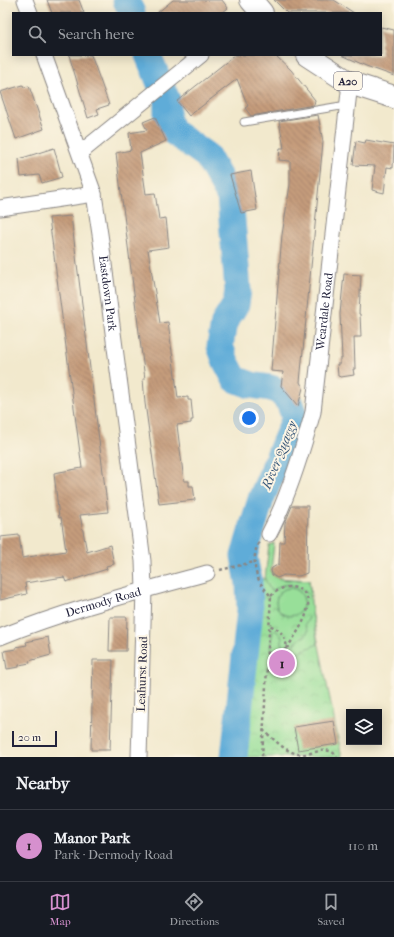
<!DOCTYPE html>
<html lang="en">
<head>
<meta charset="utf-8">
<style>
	:root { --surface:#171b24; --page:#20242c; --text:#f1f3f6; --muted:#9ea1a6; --line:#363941; --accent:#d690ce }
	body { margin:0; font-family:"IM FELL French Canon",serif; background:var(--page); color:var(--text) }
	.controls { position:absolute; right:12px; bottom:12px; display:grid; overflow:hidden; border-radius:0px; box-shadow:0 2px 10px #0003 }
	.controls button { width:36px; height:36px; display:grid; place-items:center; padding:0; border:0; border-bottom:1px solid var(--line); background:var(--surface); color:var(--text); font:20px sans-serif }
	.scale { position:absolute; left:12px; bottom:10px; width:45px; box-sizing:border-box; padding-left:4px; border:2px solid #22223b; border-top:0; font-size:11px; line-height:14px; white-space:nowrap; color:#22223b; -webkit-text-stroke:3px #fcf5e5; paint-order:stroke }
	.you { position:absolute; left:249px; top:418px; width:14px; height:14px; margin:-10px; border:3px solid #fff; border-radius:50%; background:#1a73e8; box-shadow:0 0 0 6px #1a73e833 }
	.badge { display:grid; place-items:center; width:26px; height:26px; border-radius:50%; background:var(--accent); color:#111; font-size:13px; font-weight:700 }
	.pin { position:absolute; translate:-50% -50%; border:2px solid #fff; box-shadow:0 1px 4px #0006 }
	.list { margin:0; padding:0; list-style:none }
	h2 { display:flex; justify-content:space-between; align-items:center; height:52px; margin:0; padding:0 16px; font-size:17px }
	h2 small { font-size:13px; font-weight:400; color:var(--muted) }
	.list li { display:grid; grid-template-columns:26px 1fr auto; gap:12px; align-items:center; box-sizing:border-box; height:72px; padding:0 16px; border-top:1px solid var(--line) }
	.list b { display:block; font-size:15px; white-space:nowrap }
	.list p { margin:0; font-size:13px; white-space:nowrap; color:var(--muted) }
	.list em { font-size:13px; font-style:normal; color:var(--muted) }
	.icon { flex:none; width:22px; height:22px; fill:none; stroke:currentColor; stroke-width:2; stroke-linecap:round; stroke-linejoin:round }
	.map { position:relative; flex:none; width:394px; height:757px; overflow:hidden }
	.search { position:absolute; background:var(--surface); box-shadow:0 2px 10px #0003; left:12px; right:12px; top:12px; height:44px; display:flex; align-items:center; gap:10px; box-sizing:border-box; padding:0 14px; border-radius:0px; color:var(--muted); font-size:15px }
	.sheet { height:124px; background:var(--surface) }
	nav { display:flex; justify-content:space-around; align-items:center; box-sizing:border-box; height:56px; border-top:1px solid var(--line); background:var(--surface); font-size:11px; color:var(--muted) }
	nav a { display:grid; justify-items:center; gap:2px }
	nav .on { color:var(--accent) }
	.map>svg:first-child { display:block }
	.park { fill:url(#park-crowns); stroke:#5d806a }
	.garden { fill:#98df99; stroke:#5d806a }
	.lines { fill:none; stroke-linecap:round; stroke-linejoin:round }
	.river { stroke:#5facd8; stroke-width:27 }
	.building { fill:url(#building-back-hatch) }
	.service-casing { stroke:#8a8684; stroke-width:9 }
	.minor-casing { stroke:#8a8684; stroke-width:17 }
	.trunk-casing { stroke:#8a8684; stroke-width:24 }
	.path { stroke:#8a8684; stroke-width:2.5; stroke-dasharray:3 3; stroke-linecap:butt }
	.service { stroke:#fff; stroke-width:7 }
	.minor { stroke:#fff; stroke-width:15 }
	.trunk { stroke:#fff; stroke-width:22 }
	.labels { text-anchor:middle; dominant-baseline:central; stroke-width:4; stroke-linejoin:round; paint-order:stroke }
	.shield { fill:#fcf5e5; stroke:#63616e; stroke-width:1 }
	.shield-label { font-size:11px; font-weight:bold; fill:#22223b }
	.street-label { font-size:12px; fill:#22223b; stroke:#fcf5e5 }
	.water-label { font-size:13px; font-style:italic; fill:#3a597a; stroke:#fcf5e5 }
</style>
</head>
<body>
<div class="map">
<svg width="394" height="757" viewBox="0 0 394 757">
	<defs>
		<pattern id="park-crowns" width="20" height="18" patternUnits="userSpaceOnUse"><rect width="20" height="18" fill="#98df99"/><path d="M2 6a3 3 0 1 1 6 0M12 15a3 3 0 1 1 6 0" fill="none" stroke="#83bf85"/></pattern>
		<pattern id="building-back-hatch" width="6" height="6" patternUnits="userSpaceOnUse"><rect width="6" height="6" fill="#c59c7c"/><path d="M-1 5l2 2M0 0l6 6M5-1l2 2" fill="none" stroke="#a07f67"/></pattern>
	</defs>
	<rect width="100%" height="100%" fill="#fcf5e5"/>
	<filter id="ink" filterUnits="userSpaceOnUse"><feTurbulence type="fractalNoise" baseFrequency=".025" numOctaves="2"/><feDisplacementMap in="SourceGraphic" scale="8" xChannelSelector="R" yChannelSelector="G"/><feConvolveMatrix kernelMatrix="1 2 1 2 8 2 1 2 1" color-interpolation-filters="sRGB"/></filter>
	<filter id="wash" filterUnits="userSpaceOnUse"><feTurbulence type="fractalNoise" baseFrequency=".012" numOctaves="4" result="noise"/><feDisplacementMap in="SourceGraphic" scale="16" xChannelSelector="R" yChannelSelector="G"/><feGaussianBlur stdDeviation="0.9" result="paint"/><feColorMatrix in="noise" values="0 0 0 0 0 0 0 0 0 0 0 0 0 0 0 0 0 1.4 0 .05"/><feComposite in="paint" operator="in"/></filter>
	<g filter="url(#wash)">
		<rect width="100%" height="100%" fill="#f2e9cd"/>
		<!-- park -->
		<path class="park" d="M277,578L309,580L312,612L342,757H230C237,699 248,639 243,580Z"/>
		<!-- garden -->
		<g class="garden">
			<path d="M274,543L271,572C275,583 299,579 309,580L311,597C301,586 286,579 273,591L270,590L265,579L269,545Z"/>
			<circle cx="290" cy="602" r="14"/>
			<path d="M312,612L318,644L294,654L292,651C294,644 298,639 305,636L308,631L305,625Z"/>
			<path d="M273,630L277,631L282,638V647L276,651L270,648Z"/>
		</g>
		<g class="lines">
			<!-- river -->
			<g class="river">
				<path d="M126,0L132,13"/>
				<path d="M148,55L167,100V119L172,131L207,156L230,197L238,290L236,304L224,323L220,346L226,362L235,379L251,385L271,388L280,392L289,402L295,418L261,499L244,556L249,583L250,610L234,757"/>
			</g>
		</g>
		<g id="blocks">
			<!-- building -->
			<g class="building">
				<path d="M47,0H79L84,13H52Z"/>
				<path d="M173,0H222L228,8L222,13H157Z"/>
				<path d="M274,0H334L354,13H287Z"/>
				<path d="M381,27L394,30V76L366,66L342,55H381Z"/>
				<path d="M69,55H91L109,105L97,109L99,114L88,118Z"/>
				<path d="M235,55H275L291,70L315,100L314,105L251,116L245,108L248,106L237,79L189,116L177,101Z"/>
				<path d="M23,85L24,87L29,86L44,129L16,139L0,92Z"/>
				<path d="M318,115L323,142L300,382L303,388L298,406L281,386L283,372L271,371L282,235L290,185V161L279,160L280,148H284L279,121Z"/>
				<path d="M155,117L166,141L140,153L146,194L155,193L159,219L166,218L169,247L148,250L160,323L168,322L178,398L188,397V400H191L193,420H191V423L177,425L184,481H189V486H193L195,500L159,504L145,403L143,379H145L116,153L131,150L129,133L147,130L143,122Z"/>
				<path d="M366,140L394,145L393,168L387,167L384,193L372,190L375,166L353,165L356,141L365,143Z"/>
				<path d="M54,148L62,177L42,183L39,175L21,177L19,159Z"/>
				<path d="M251,171L257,210L241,213L230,175Z"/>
				<path d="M71,216L108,512L80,515L87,552L110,545L114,564L106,566L107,569L66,582L64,577L25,583L27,594L0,600V537L19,535L22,558L66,551L61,517L59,518L54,473L82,468L49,218Z"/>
				<path d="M344,274L361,275L359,314H360L361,337H354L355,369H353L354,375L341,377L338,376L337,364H340V359H342L340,314Z"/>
				<path d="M292,506H308L307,573L299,576L284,575L277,578L272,575L271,570L272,568L279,564L280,542H284L285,523Z"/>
				<path d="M110,617H127L126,651H109Z"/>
				<path d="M48,637L51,655L29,661L30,663L19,665V667L7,669L4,651L16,649V647L27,645L26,642Z"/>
				<path d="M93,660H113L110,750H91Z"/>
				<path d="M334,721L338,744L298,750L294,727Z"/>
			</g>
		</g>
	</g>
	<g filter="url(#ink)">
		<use href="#blocks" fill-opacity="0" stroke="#8a8684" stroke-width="1"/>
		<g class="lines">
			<!-- service casing -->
			<g class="service-casing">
				<path id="service" d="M244,122L347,105"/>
			</g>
			<!-- minor casing -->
			<g class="minor-casing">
				<g id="minor">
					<path d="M25,0L30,13"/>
					<path id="s1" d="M44,55L94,194L101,241L143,561L144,590L139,757"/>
					<path d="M80,153L201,55"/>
					<path d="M0,208L94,194"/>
					<path id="s2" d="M269,534C288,498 302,452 313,412L350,83"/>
					<path id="s3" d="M0,637C67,610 138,592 207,573"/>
				</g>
			</g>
			<!-- trunk casing -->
			<g class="trunk-casing">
				<g id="trunk">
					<path d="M251,0L262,13"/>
					<path d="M307,55L350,83L394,97"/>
				</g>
			</g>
			<!-- path -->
			<g class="path">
				<path d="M259,543C256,546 256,550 255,555C253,572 259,584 271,596L262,757"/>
				<path d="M220,570L254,562"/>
				<path d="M271,596C278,589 286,585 296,588C324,598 296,634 287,648L289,657"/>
				<path d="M267,655L281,652L287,648C285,635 281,630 269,625"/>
				<path d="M263,730C274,739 285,752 299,754C313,756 328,743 337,757"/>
			</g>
			<!-- service -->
			<use href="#service" class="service"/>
			<!-- minor -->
			<use href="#minor" class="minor"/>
			<!-- trunk -->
			<use href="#trunk" class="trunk"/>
		</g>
	</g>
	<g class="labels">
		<!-- shield labels -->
		<rect class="shield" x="334" y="72" width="28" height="18" rx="3"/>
		<g class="shield-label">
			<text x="348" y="81">A20</text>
		</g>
		<!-- street labels -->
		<g class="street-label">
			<text stroke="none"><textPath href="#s1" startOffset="248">Eastdown Park</textPath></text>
			<text stroke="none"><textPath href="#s2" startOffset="231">Weardale Road</textPath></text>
			<text stroke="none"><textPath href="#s3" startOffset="109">Dermody Road</textPath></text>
			<text transform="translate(142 674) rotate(-88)">Leahurst Road</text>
		</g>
		<!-- water labels -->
		<g class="water-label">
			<text transform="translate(279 455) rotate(-68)">River Quaggy</text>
		</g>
	</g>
</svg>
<div class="controls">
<button><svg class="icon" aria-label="layers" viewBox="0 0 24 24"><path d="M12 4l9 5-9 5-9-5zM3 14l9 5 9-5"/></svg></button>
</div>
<div class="scale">20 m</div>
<div class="you"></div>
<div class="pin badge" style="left:282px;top:663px">1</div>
<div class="search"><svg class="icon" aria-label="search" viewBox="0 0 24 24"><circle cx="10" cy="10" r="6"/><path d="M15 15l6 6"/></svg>Search here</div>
</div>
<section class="sheet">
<h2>Nearby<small></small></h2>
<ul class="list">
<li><span class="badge">1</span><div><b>Manor Park</b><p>Park · Dermody Road</p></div><em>110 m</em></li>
</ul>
</section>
<nav>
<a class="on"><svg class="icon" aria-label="map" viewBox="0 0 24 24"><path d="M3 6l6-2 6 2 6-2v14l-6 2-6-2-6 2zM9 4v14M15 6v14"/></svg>Map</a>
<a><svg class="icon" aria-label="directions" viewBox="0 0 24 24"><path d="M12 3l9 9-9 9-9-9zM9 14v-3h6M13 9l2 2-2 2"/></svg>Directions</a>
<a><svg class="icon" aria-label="saved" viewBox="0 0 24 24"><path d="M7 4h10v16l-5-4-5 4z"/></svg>Saved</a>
</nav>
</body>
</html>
